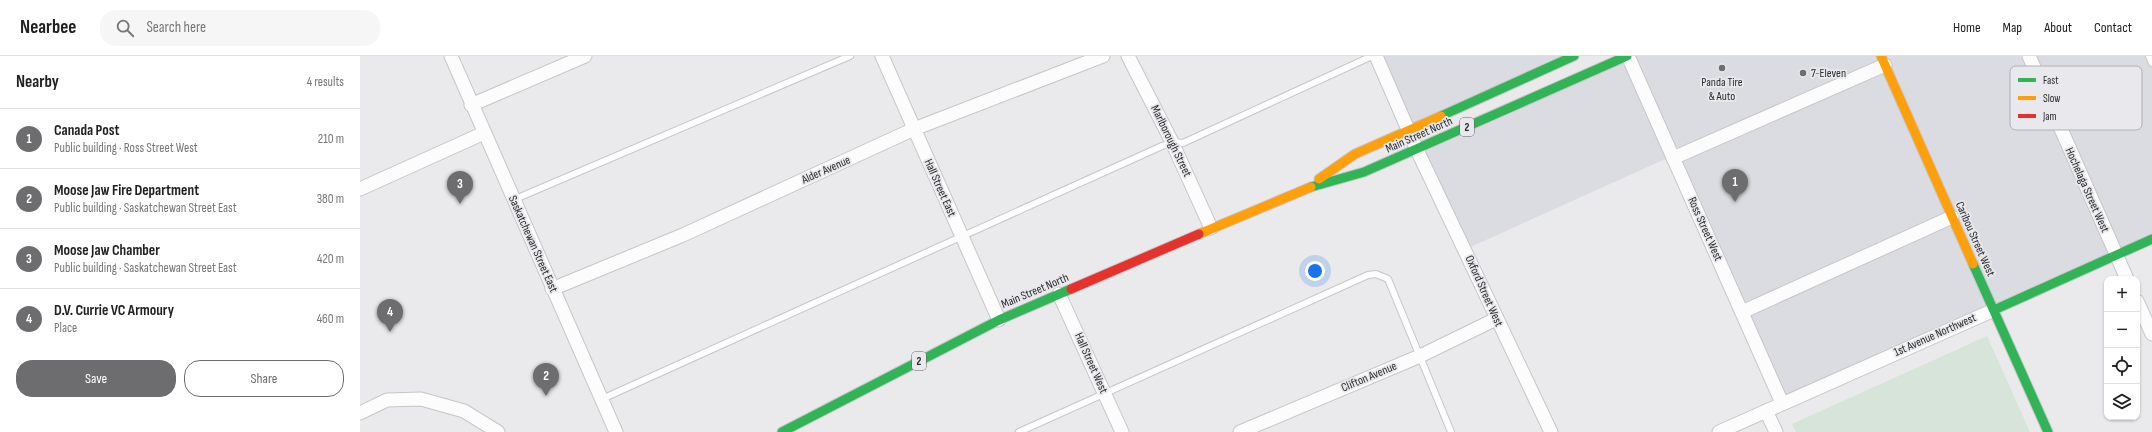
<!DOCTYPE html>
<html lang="en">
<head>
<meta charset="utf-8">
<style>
	:root { --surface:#fff; --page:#f6f6f6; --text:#222; --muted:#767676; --line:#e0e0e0; --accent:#6d6d6f }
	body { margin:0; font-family:"Sofia Sans Condensed",sans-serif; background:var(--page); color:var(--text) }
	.controls { position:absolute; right:12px; bottom:12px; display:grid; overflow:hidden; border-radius:8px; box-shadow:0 1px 3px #0004 }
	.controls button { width:36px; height:36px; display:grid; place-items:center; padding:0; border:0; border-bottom:1px solid var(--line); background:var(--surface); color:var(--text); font:20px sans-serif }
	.you { position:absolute; left:955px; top:215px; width:14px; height:14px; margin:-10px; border:3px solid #fff; border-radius:50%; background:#1a73e8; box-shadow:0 0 0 6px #1a73e833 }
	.badge { display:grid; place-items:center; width:26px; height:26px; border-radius:50%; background:var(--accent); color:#fff; font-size:13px; font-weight:700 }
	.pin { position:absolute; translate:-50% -33px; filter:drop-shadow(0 1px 2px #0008) }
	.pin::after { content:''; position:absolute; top:21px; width:14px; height:12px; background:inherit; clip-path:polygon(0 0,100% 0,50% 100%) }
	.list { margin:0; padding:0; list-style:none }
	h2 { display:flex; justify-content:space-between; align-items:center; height:52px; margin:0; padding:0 16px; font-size:17px }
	h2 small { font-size:13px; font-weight:400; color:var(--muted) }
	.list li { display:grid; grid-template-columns:26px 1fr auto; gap:12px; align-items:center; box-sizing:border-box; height:60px; padding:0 16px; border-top:1px solid var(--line) }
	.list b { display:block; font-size:15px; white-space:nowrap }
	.list p { margin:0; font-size:13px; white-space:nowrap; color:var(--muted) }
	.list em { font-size:13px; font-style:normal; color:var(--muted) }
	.actions { display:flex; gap:8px; padding:12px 16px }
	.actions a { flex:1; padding:9px 0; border:1px solid var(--accent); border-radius:16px; text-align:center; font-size:14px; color:var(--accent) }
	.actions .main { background:var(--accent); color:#fff }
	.icon { flex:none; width:22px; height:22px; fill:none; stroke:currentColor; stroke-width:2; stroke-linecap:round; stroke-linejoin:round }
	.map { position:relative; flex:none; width:1792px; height:376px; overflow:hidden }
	header { display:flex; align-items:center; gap:24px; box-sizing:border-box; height:56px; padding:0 20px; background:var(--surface); border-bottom:1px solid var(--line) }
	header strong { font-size:19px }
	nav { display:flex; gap:22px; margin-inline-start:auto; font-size:14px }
	.search { width:280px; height:36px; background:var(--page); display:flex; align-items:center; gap:10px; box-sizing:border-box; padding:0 14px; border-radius:16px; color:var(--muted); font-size:15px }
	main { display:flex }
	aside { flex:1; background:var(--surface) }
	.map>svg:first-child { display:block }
	.built { fill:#dbdce2 }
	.green { fill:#d7e4da }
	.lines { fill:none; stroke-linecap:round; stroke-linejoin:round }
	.lane-casing { stroke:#c6c6c7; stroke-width:8 }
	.street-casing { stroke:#c6c6c7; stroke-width:15 }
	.fast-casing { stroke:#c6c6c7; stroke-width:11 }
	.slow-casing { stroke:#c6c6c7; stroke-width:11 }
	.jam-casing { stroke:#c6c6c7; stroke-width:11 }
	.lane { stroke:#fcfcfc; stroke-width:6 }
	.street { stroke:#fcfcfc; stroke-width:13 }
	.fast { stroke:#30b455; stroke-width:9 }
	.slow { stroke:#ff9f0a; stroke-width:9 }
	.jam { stroke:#e5322d; stroke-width:9 }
	.poi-dot { fill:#6d6d6f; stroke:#e9e9ed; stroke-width:1.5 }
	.labels { text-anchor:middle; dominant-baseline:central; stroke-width:3.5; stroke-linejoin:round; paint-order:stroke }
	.shield { fill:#e9e9ed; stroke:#636365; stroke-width:1 }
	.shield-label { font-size:11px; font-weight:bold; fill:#292a2b }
	.poi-label { font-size:12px; fill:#292a2b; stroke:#e9e9ed; text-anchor:start }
	.street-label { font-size:12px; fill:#292a2b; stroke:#e9e9ed }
	.key { fill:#e9e9ed; stroke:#afb0b3; stroke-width:1 }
	.key-label { font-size:11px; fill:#292a2b }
</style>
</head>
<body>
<header>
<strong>Nearbee</strong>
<div class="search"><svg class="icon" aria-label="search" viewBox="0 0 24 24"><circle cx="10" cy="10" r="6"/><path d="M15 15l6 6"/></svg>Search here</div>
<nav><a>Home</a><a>Map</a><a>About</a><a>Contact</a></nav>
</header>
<main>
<aside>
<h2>Nearby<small>4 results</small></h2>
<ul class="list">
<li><span class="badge">1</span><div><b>Canada Post</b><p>Public building · Ross Street West</p></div><em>210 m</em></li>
<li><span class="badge">2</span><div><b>Moose Jaw Fire Department</b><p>Public building · Saskatchewan Street East</p></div><em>380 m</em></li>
<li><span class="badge">3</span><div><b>Moose Jaw Chamber</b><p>Public building · Saskatchewan Street East</p></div><em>420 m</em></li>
<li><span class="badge">4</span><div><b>D.V. Currie VC Armoury</b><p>Place</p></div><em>460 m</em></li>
</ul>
<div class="actions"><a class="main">Save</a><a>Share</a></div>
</aside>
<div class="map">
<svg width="1792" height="376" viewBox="0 0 1792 376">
	<rect width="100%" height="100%" fill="#eaeaec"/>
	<!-- built -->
	<g class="built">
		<path d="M1016,0H1214L1049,73Z"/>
		<path d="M1267,0H1792V183L1422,347L1312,100L1106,193L1057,94Z"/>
	</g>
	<!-- green -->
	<path class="green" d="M1627,280L1670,376H1436L1432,368Z"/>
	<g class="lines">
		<!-- lane casing -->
		<g class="lane-casing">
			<g id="lane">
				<path d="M1789,0L1792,7"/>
				<path d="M153,144L490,0"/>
				<path d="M242,343L802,90L814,86L823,87L1012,0"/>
				<path d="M659,376L1008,219L1016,218L1028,223L1091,376"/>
			</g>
		</g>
		<!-- street casing -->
		<g class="street-casing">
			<g id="street">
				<path d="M91,0L256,376"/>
				<path d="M522,0L639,264"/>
				<path d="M768,0L812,86L851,172"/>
				<path d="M1016,0L1057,94L1191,376"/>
				<path d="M1268,0L1422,347"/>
				<path d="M1669,0L1767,223"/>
				<path d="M111,49L225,0"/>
				<path d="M1313,102L1525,9"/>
				<path d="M0,133L124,77"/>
				<path d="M192,233L323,179L554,73L743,0"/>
				<path d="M699,238L762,376"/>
				<path d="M1777,245L1792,278"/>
				<path d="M1382,256L1592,161"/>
				<path d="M1406,355L1416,376"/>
				<path d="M0,357L27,344L61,343L104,355L138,376"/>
				<path d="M880,376L1060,300L1136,263"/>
				<path d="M1359,376L1634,254"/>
			</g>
		</g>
		<!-- fast casing -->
		<g class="fast-casing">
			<g id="fast">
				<path d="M1081,60L1214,0"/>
				<path d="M951,131L1004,116L1267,0"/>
				<path d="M1613,208L1688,376"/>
				<path d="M1634,254L1792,183"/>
				<path d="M422,376L639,264L711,233"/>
			</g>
		</g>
		<!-- slow casing -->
		<g class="slow-casing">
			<g id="slow">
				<path d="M1521,0L1613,208"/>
				<path d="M959,123L995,98L1081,60"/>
				<path d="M839,178L951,131"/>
			</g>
		</g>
		<!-- jam casing -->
		<g class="jam-casing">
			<path id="jam" d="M711,233L839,178"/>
		</g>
		<!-- lane -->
		<use href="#lane" class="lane"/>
		<!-- street -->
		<use href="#street" class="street"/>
		<!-- fast -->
		<use href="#fast" class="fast"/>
		<!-- slow -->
		<use href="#slow" class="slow"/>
		<!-- jam -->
		<use href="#jam" class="jam"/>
	</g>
	<!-- markers -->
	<g class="poi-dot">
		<circle cx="1362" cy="12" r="4"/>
		<circle cx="1443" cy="17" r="4"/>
	</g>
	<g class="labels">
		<!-- shield labels -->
		<g class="shield">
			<rect x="1100" y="62" width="14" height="18" rx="3"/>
			<rect x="552" y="296" width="14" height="18" rx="3"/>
		</g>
		<g class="shield-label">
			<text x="1107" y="71">2</text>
			<text x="559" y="305">2</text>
		</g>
		<!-- poi labels -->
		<g class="poi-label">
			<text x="1451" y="17">7-Eleven</text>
			<text x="1362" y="26" text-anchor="middle">Panda Tire<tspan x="1362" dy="14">&amp; Auto</tspan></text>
		</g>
		<!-- street labels -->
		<g class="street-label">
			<text transform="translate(1059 79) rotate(-24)">Main Street North</text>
			<text transform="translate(811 85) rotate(64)">Marlborough Street</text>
			<text transform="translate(466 114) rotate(-24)">Alder Avenue</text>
			<text transform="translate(580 132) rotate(66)">Hall Street East</text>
			<text transform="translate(1727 134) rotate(66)">Hochelaga Street West</text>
			<text transform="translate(1345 173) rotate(66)">Ross Street West</text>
			<text transform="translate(1615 183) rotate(66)">Caribou Street West</text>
			<text transform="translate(173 188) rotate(66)">Saskatchewan Street East</text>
			<text transform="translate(675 235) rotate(-23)">Main Street North</text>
			<text transform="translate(1124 235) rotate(66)">Oxford Street West</text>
			<text transform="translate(1575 279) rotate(-24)">1st Avenue Northwest</text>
			<text transform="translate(731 307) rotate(66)">Hall Street West</text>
			<text transform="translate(1009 321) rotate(-23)">Clifton Avenue</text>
		</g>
	</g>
	<!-- legend -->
	<rect x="1650" y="10" width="132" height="64" rx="6" class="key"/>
	<rect x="1658" y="22" width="18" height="4" fill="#30b455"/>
	<rect x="1658" y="40" width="18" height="4" fill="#ff9f0a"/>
	<rect x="1658" y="58" width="18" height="4" fill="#e5322d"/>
	<g class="key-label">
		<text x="1683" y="28">Fast</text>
		<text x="1683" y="46">Slow</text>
		<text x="1683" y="64">Jam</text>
	</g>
</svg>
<div class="controls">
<button>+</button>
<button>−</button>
<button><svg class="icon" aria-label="locate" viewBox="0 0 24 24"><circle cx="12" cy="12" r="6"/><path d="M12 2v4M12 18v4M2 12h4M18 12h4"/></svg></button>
<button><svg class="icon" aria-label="layers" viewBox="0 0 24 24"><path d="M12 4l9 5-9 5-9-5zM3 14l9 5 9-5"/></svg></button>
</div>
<div class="you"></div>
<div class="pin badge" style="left:1375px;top:146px">1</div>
<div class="pin badge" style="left:186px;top:340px">2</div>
<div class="pin badge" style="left:100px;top:148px">3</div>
<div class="pin badge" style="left:30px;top:276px">4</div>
</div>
</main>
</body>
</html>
